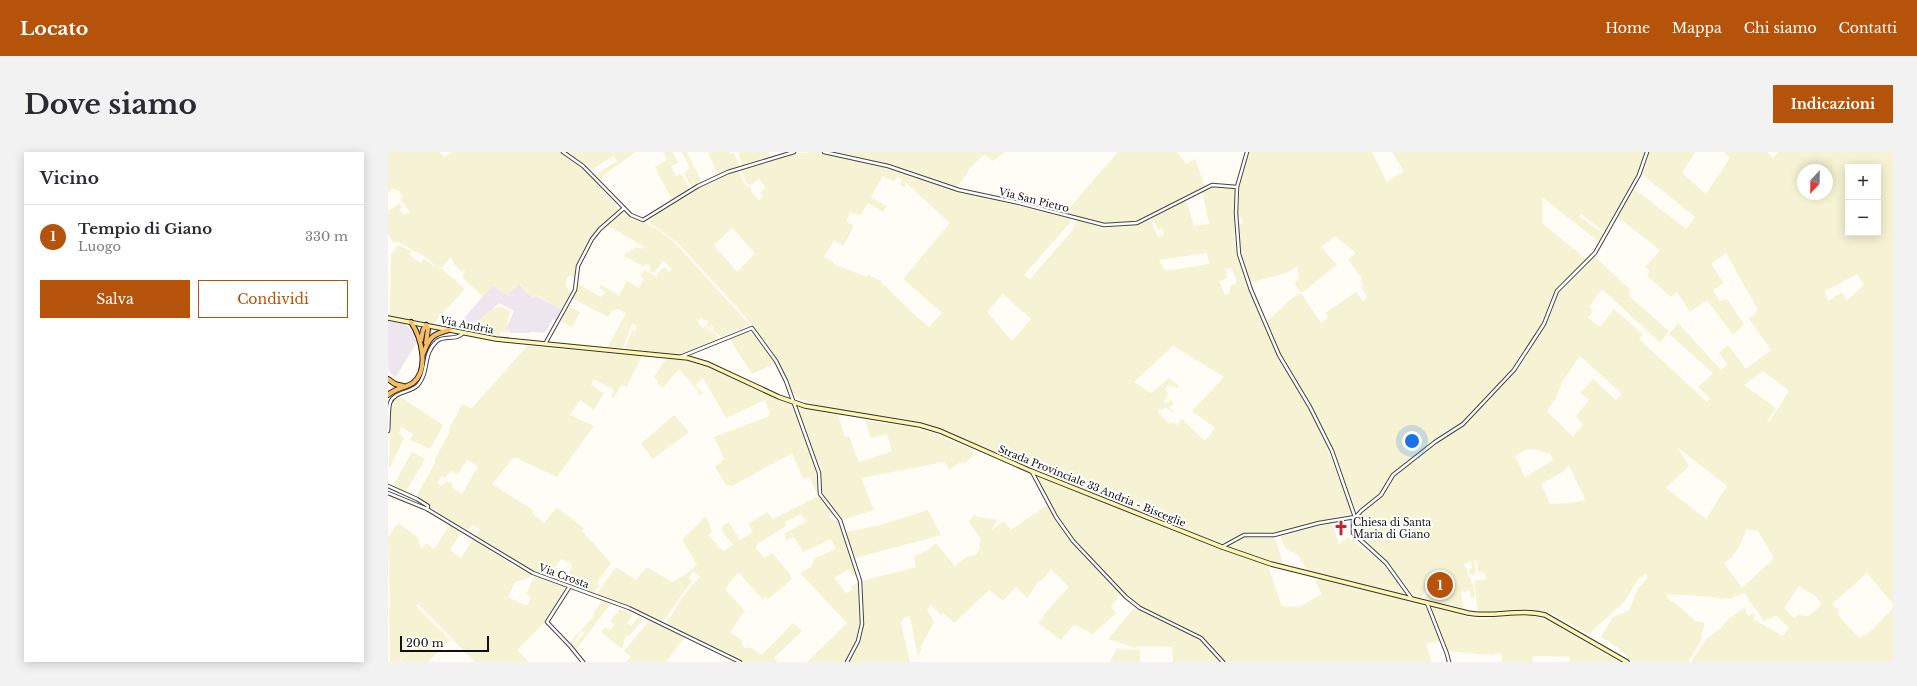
<!DOCTYPE html>
<html lang="it">
<head>
<meta charset="utf-8">
<style>
	:root { --surface:#fff; --page:#f2f2f3; --text:#2b2b33; --muted:#7c7c81; --line:#e1e1e2; --accent:#b45309 }
	body { margin:0; font-family:"Libre Baskerville",serif; background:var(--page); color:var(--text) }
	.controls { position:absolute; right:12px; top:12px; display:grid; overflow:hidden; border-radius:0px; box-shadow:0 2px 10px #0003 }
	.controls button { width:36px; height:36px; display:grid; place-items:center; padding:0; border:0; border-bottom:1px solid var(--line); background:var(--surface); color:var(--text); font:20px sans-serif }
	.compass { position:absolute; left:1409px; top:12px; width:36px; height:36px; border-radius:50%; background:var(--surface); box-shadow:0 2px 10px #0003; rotate:202deg }
	.scale { position:absolute; left:12px; bottom:10px; width:89px; box-sizing:border-box; padding-left:4px; border:2px solid #111; border-top:0; font-size:11px; line-height:14px; white-space:nowrap; color:#111; -webkit-text-stroke:3px #fff; paint-order:stroke }
	.you { position:absolute; left:1024px; top:289px; width:14px; height:14px; margin:-10px; border:3px solid #fff; border-radius:50%; background:#1a73e8; box-shadow:0 0 0 6px #1a73e833 }
	.badge { display:grid; place-items:center; width:26px; height:26px; border-radius:50%; background:var(--accent); color:#fff; font-size:13px; font-weight:700 }
	.pin { position:absolute; translate:-50% -50%; border:2px solid #fff; box-shadow:0 1px 4px #0006 }
	.list { margin:0; padding:0; list-style:none }
	h2 { display:flex; justify-content:space-between; align-items:center; height:52px; margin:0; padding:0 16px; font-size:17px }
	h2 small { font-size:13px; font-weight:400; color:var(--muted) }
	.list li { display:grid; grid-template-columns:26px 1fr auto; gap:12px; align-items:center; box-sizing:border-box; height:64px; padding:0 16px; border-top:1px solid var(--line) }
	.list b { display:block; font-size:15px; white-space:nowrap }
	.list p { margin:0; font-size:13px; white-space:nowrap; color:var(--muted) }
	.list em { font-size:13px; font-style:normal; color:var(--muted) }
	.actions { display:flex; gap:8px; padding:12px 16px }
	.actions a { flex:1; padding:9px 0; border:1px solid var(--accent); border-radius:0px; text-align:center; font-size:14px; color:var(--accent) }
	.actions .main { background:var(--accent); color:#fff }
	.map { position:relative; flex:none; width:1505px; height:510px; overflow:hidden; border-radius:0px }
	header { display:flex; align-items:center; gap:24px; box-sizing:border-box; height:56px; padding:0 20px; background:var(--accent); color:#fff }
	header strong { font-size:19px }
	nav { display:flex; gap:22px; margin-inline-start:auto; font-size:14px }
	.intro { display:flex; align-items:center; justify-content:space-between; box-sizing:border-box; height:96px; padding:0 24px }
	h1 { margin:0; font-size:28px }
	.button { padding:10px 18px; border-radius:0px; background:var(--accent); color:#fff; font-size:14px; font-weight:700 }
	main { display:flex; gap:24px; padding:0 24px }
	aside { flex:1; background:var(--surface); border-radius:0px; box-shadow:0 2px 10px #0003 }
	.map>svg:first-child { display:block }
	.industrial { fill:#eee6ef }
	.farmland { fill:#f6f3d4; fill-rule:evenodd }
	.lines { fill:none; stroke-linecap:round; stroke-linejoin:round }
	.minor-casing { stroke:#444; stroke-width:4.5 }
	.secondary-casing { stroke:#333; stroke-width:5.5 }
	.trunk-casing { stroke:#222; stroke-width:6 }
	.minor { stroke:#fff; stroke-width:2.5 }
	.secondary { stroke:#fff6b0; stroke-width:3.5 }
	.trunk { stroke:#f7bc64; stroke-width:4 }
	.labels { text-anchor:middle; dominant-baseline:central; stroke-width:4; stroke-linejoin:round; paint-order:stroke }
	.street-label { font-size:10px; fill:#111; stroke:#fff }
	.poi-label { font-size:10px; fill:#111; stroke:#fff; text-anchor:start }
</style>
</head>
<body>
<header>
<strong>Locato</strong>
<nav><a>Home</a><a>Mappa</a><a>Chi siamo</a><a>Contatti</a></nav>
</header>
<div class="intro"><h1>Dove siamo</h1><a class="button">Indicazioni</a></div>
<main>
<aside>
<h2>Vicino<small></small></h2>
<ul class="list">
<li><span class="badge">1</span><div><b>Tempio di Giano</b><p>Luogo</p></div><em>330 m</em></li>
</ul>
<div class="actions"><a class="main">Salva</a><a>Condividi</a></div>
</aside>
<div class="map">
<svg width="1505" height="510" viewBox="0 0 1505 510">
	<rect width="100%" height="100%" fill="#fffdf5"/>
	<!-- industrial -->
	<g class="industrial">
		<path d="M131,132L144,146L148,144L173,157L168,168L165,167L157,181L142,180V181H122V179L118,177L126,159L111,151L81,177L68,175L105,133L119,143Z"/>
		<path d="M0,168L17,172L27,182L30,189L7,226L1,219L0,213Z"/>
	</g>
	<!-- farmland -->
	<g class="farmland">
		<path d="M0,0H52L56,5L65,0H173L200,21L230,56V59L209,77L202,87L191,107L186,127L182,123L178,127L179,129L177,132L183,141L173,157L148,143L144,146L132,132L119,143L105,133L95,145L74,125L77,119L76,118L74,120L66,112L63,105L54,115H49L36,104L10,90L6,91L3,87L0,81V59L11,51L14,55L11,58L16,63L22,60L12,48L15,45L10,38L5,37L0,40Z"/>
		<path d="M177,0H247L211,27L207,23L229,9L226,4L203,18L196,11H192Z"/>
		<path d="M275,0H285L290,11L283,14L288,24L291,22L294,23L302,38L284,48L267,15L279,8Z"/>
		<path d="M294,0H299L313,29V32L304,37L296,21L302,16Z"/>
		<path d="M323,0H341L342,2L346,1L352,14L330,23L320,1Z"/>
		<path d="M350,0H381L382,4L354,13Z"/>
		<path d="M430,0L499,15L566,38L683,67L681,72L636,123L642,127L683,80L689,68L715,76L750,73L762,67L770,85L776,83L774,77L770,78L764,66L798,48L806,74L821,72L814,39L825,34L846,35L848,38L846,82L848,101L872,163L887,197L925,263L963,353L964,362L932,369L893,380L858,382L833,392L678,331L547,275L533,270L434,255L410,247L403,238L390,210L355,162L290,91L260,70L281,52L310,36L350,18L357,33L363,36V40L371,48L375,45L372,41L378,36L371,27L362,33L359,32L353,17L398,2ZM495,24L506,30L509,25L514,28L512,33L517,35L518,31L562,71L515,127L554,161L541,175L529,165L493,130L494,129L480,123L479,125L445,112L446,110L436,105L446,88L455,94L466,74L458,69L462,61L473,63L480,51L495,60L499,54L483,45ZM344,76L367,101L349,120L326,93ZM819,101L821,112L777,119L771,108ZM844,116L849,131L842,134V141L837,143L831,130L839,126L838,117ZM615,142L643,167L624,189L599,160ZM785,194L836,225L804,259L827,276L817,289L793,266V269L789,273L784,270L782,272L770,260L772,256L775,258L777,255L785,260L786,259L782,255L786,251L783,248L778,251L776,249L781,242L777,238L780,233L783,235L785,234L789,236L791,234L781,226L763,241L746,230Z"/>
		<path d="M445,0H617L605,9L597,3L594,4L581,17L579,22L568,37L499,13Z"/>
		<path d="M730,0H789L798,12L807,7L817,34L759,65L745,71H711L677,61Z"/>
		<path d="M861,0H984L999,30L1016,19L1004,0H1257L1247,30L1216,80L1193,62L1191,64L1216,82L1211,90L1154,45L1155,72L1200,108L1178,129L1175,130V131L1169,137L1164,147L1156,171L1136,204L1083,264L1042,290L1025,307L1005,322L994,341L974,357L970,355L968,358L928,264L890,198L878,170L908,143L913,141L933,171L940,166L937,161L968,140L975,149L979,145L973,135L975,133L972,128L974,127L960,107L968,101L947,84L933,95L949,113L915,140H912L906,130L911,126L909,114L901,120L862,131L853,102L851,75L855,69L850,63L852,33Z"/>
		<path d="M1260,0H1307L1294,21L1318,42L1342,6L1336,0H1379L1385,6L1390,0H1505V510H1303L1318,487L1332,477L1339,468L1356,456L1359,458L1357,461L1361,464L1365,461L1367,464L1365,467L1395,484L1401,476L1388,464L1376,469L1356,441L1344,446L1332,447L1324,445L1280,442L1279,446L1292,455L1307,469L1317,471L1313,484L1315,486L1300,510H1245L1229,495L1213,485L1225,465L1241,459L1250,436L1259,427L1258,422L1251,426L1236,450L1201,482L1167,463L1154,459L1090,460L1086,429L1098,427L1097,421L1090,420L1089,409H1086L1088,419L1086,423L1082,422L1081,417L1084,416L1083,410L1076,411L1077,416H1079L1080,423L1085,431L1087,445L1083,446L1082,439L1073,440L1075,456L1036,447L1045,436L1054,445L1062,437L1050,425L1032,446L1023,440L1000,410L966,378L968,364L995,342L1006,323L1045,292L1082,268L1121,222L1132,215L1154,177L1171,139L1206,104L1243,138L1241,144L1281,179L1272,191L1214,137L1201,155L1205,159L1200,166L1212,175L1226,157L1255,182L1251,187L1319,250L1322,246L1310,235L1325,221L1281,182L1290,171L1333,218L1339,213L1331,201L1340,193L1358,217L1383,198L1361,167L1369,159V156L1338,101L1323,112L1336,131L1325,138L1332,149L1339,147L1356,172L1345,183L1319,148L1302,160L1289,140L1283,145L1259,124L1262,119L1257,115L1272,98L1228,64L1245,36L1298,77L1307,65L1256,24L1252,23ZM1460,15H1490V81H1460ZM1415,18H1439V42H1415ZM1469,122L1476,133L1459,148L1454,140L1440,149L1437,139ZM1192,204L1234,242L1228,248L1205,227L1192,241L1201,248L1188,264L1195,273L1185,285L1159,259L1168,246L1174,230ZM1375,219L1401,239L1381,270L1379,269L1388,256L1356,233ZM1289,295L1339,334L1318,367L1278,336L1301,314ZM1146,297L1162,302L1165,308L1137,325L1127,304L1138,298ZM1181,313L1197,348L1181,351L1162,352L1153,332L1176,319ZM1359,377L1370,379L1386,406L1354,436L1336,411L1343,406L1350,397ZM1479,421L1505,452L1504,457L1483,479L1471,486L1449,462L1452,459L1444,452ZM1411,434L1427,444L1434,452L1421,464L1411,463L1406,466L1396,456Z"/>
		<path d="M232,60L238,61L270,78L285,89L362,173L333,185L324,178L326,176L324,174L322,176L318,173L320,169L313,166L309,170L315,176L317,174L330,184V187L291,203L237,196L244,178L247,179L249,174L244,172L235,196L220,195L238,161L230,157L224,159L220,165L183,146L189,131L213,145L218,140L211,136L213,133L231,143L239,129L251,136L256,127L251,122H254L257,118L269,125V122L276,115L281,120L284,117L275,109L266,121L261,119L263,115L258,112L256,115L236,104L238,100L240,101L248,95L254,97L256,95L219,73Z"/>
		<path d="M10,93L24,99L21,102L28,108L33,111L36,106L44,113L54,117L77,137L45,172L2,163L3,102Z"/>
		<path d="M179,153L192,160L184,175L171,168Z"/>
		<path d="M113,155L122,159L118,177L121,179L122,181L113,180L112,184L81,179V177L104,157Z"/>
		<path d="M359,179L368,183L388,211L364,222L341,186Z"/>
		<path d="M139,194L254,204L239,234L233,233L226,246L223,245L226,238L205,227L203,233L216,241L206,258L192,248L182,263L206,274L169,325L126,305L104,332L145,358L144,361L156,371L169,355L196,376L194,379L223,411L209,431L211,434L206,441L178,432L184,412L173,407L159,425L142,419L86,385L92,378L85,373L79,380L28,345L47,311V307L62,279L61,277L74,252L84,256ZM79,308L90,314L74,342L64,335L65,332L59,329L53,334L49,330L54,324L56,326L63,319L70,322Z"/>
		<path d="M278,207L304,209L318,214L405,252L428,318L431,341H429L421,325L415,327L404,301L344,334L338,333L327,315L336,307L326,285L379,265L382,262L377,248L338,266L315,226L307,233L315,241L311,244L310,239L291,217L275,236L270,232V229L266,225Z"/>
		<path d="M11,244L55,273L42,297L22,288L25,282L13,275L11,281L16,286L1,317L2,263L4,250Z"/>
		<path d="M408,254L450,263L457,285L461,284L471,310L504,299L499,282L483,286L477,268L524,275L545,281L585,298L586,303L577,311L573,310L561,318L557,310L473,326L486,358L453,368L433,341L430,317Z"/>
		<path d="M286,263L301,280L265,307L253,292Z"/>
		<path d="M24,300L37,307L18,340L5,334Z"/>
		<path d="M647,324L880,414L894,454L911,455L934,442L927,430L931,427L1036,453L1042,462L1053,489L1038,492L1044,510H785L784,495L751,494L747,496L720,487L748,454L739,446L731,444L723,455L728,461L704,483L702,480L686,473L673,488L650,471L663,454L681,435L663,417L656,426L651,429L639,446L628,435L615,449L601,438L566,471L555,461L553,463L543,453L539,457L546,470L534,493L530,506L522,464L516,466L513,471L522,510H461L472,486L474,477L473,429L528,415L526,404L537,400L548,391L567,414L580,404L588,403L592,396L591,393L593,387L581,370L586,363L590,365L609,368L603,379L616,369L623,378L660,352Z"/>
		<path d="M431,344L434,346L445,359L441,365L446,369L450,368L469,422L465,424L461,417L446,426L458,441L464,438L463,434L471,430L472,477L459,510H419L459,471L412,421L423,415L427,406L448,397L443,387L415,400L406,385L399,388L396,382L419,369L413,362L397,370L398,374L369,392L368,397L377,406L384,401L402,422L404,427L380,447L377,445L374,447L350,420L337,437L359,461L356,460L342,480L355,489L353,493L357,496L362,495L374,503L405,471L414,479L386,506L390,510H355L329,496L277,472L302,435L312,425L305,420L300,426L304,429L274,471L208,442L228,415L248,428L259,415L284,430L298,422L309,412L294,388L318,364L324,379L320,383L335,399L345,393L334,379V374L341,370L352,388L365,380L360,372L379,360L385,367Z"/>
		<path d="M540,358L553,383L467,406L457,380L492,373Z"/>
		<path d="M944,370L951,392L960,385L995,411L1018,440L1019,443L919,419L912,406L907,401L898,397L893,388V384Z"/>
		<path d="M10,371L32,387L30,390L34,397L38,391L46,397L62,373L73,381L62,398L73,406L85,387L126,414L143,422L141,426L127,430L120,445L139,454L143,445L138,442L147,423L179,434L157,470L129,498L141,510H87L30,452L28,454L48,474L11,510H2L1,457L2,456L0,385Z"/>
		<path d="M886,384L896,413L840,395L857,385Z"/>
		<path d="M215,448L223,451L187,499L185,495L194,483L195,484L197,481L193,479L184,493L182,490L206,464L205,462Z"/>
		<path d="M1044,455L1089,467L1143,463L1161,469L1231,510H1181L1182,505L1160,504H1145L1144,510H1114L1113,501L1103,503L1059,499L1043,459Z"/>
		<path d="M232,457L245,462L239,471L243,474L251,464L255,467L243,482L237,485L234,497L213,480L217,475L223,478L226,472L222,469Z"/>
		<path d="M262,468L298,484L278,510H238L243,505L236,499Z"/>
		<path d="M48,474L62,488L40,510H12Z"/>
		<path d="M729,496L739,498L752,497V510H722Z"/>
	</g>
	<g class="lines">
		<!-- minor casing -->
		<g class="minor-casing">
			<g id="minor">
				<path d="M175,0L195,14L243,63L255,68L310,34L340,20L406,0"/>
				<path d="M436,0L500,14L571,38L627,50L716,73L749,71L824,33L849,35"/>
				<path d="M157,192L187,138L190,114L204,87L212,77L236,56"/>
				<path d="M292,205L364,176L388,209L398,229L431,321L432,342L452,368L472,429L474,472L470,489L459,510"/>
				<path d="M0,279C1,270 0,259 2,251C6,239 23,241 30,233C42,219 34,202 49,189C56,183 69,189 75,181"/>
				<path d="M644,320L668,365L685,389L738,445L752,456L813,486L835,510"/>
				<path d="M0,334L29,347L40,354L39,357"/>
				<path d="M0,341L39,357L145,421L241,456L352,510"/>
				<path d="M834,395L856,383H886L931,371L967,365L944,299L922,255L891,203L863,138L851,102L848,61L849,35L859,0"/>
				<path d="M182,434L159,470L182,494L195,510"/>
				<path d="M1024,447L998,411L965,381V368L973,359L993,343L1005,323L1047,290L1075,272L1126,218L1156,172L1169,139L1207,101L1251,23L1259,0"/>
				<path d="M1039,451L1059,502L1061,510"/>
			</g>
		</g>
		<!-- secondary casing -->
		<g class="secondary-casing">
			<path id="secondary" d="M0,166L108,187L300,206L320,212L391,245L417,254L532,273L552,279L643,319L834,395L883,412L1080,461C1105,466 1132,456 1157,463L1239,510"/>
		</g>
		<!-- trunk casing -->
		<g class="trunk-casing">
			<g id="trunk">
				<path d="M38,173L40,177L38,191"/>
				<path d="M33,188L35,178L38,173"/>
				<path d="M35,202C41,186 44,182 61,178"/>
				<path d="M0,227L7,232L15,234"/>
				<path d="M0,243C7,236 17,236 25,231C42,217 33,185 23,170"/>
			</g>
		</g>
		<!-- minor -->
		<use href="#minor" class="minor"/>
		<!-- secondary -->
		<use href="#secondary" class="secondary"/>
		<!-- trunk -->
		<use href="#trunk" class="trunk"/>
	</g>
	<!-- icons -->
	<defs>
		<g id="church-bare" transform="scale(1.2)"><path d="M-1.2-6h2.4v3.5h3.3v2.4h-3.3V6h-2.4V-.1h-3.3v-2.4h3.3Z" fill="#c4262e" stroke="#fff" stroke-width="2.5" paint-order="stroke"/></g>
	</defs>
	<g fill-rule="evenodd">
		<use href="#church-bare" x="953" y="376"/>
	</g>
	<g class="labels">
		<!-- street labels -->
		<g class="street-label">
			<text transform="translate(646 48) rotate(14)">Via San Pietro</text>
			<text transform="translate(79 173) rotate(11)">Via Andria</text>
			<text transform="translate(704 334) rotate(22)">Strada Provinciale 33 Andria - Bisceglie</text>
			<text transform="translate(176 424) rotate(20)">Via Crosta</text>
		</g>
		<!-- poi labels -->
		<g class="poi-label">
			<text x="965" y="370">Chiesa di Santa<tspan x="965" dy="12">Maria di Giano</tspan></text>
		</g>
	</g>
</svg>
<div class="controls">
<button>+</button>
<button>−</button>
</div>
<svg class="compass" viewBox="-18 -18 36 36"><path d="M0-13l5 13h-10z" fill="#e53935"/><path d="M0 13l5-13h-10z" fill="#7c7c81"/></svg>
<div class="scale">200 m</div>
<div class="you"></div>
<div class="pin badge" style="left:1052px;top:433px">1</div>
</div>
</main>
</body>
</html>
